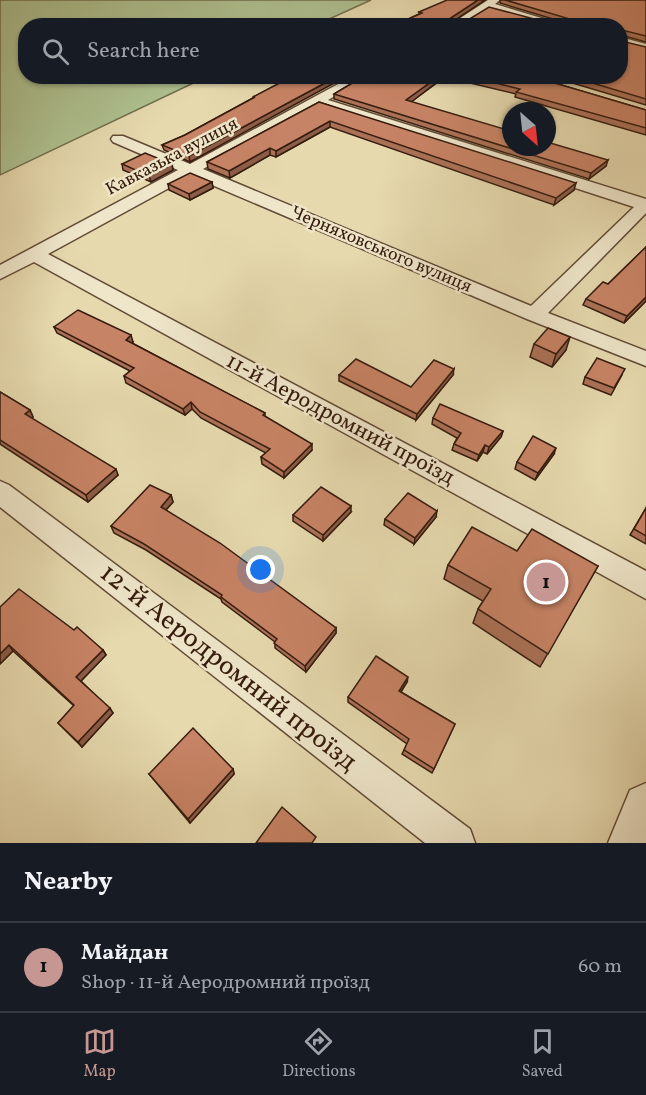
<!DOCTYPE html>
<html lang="en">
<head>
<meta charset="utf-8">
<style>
	:root { --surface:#171b24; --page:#20242c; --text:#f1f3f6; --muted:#9ea1a6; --line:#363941; --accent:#c59692 }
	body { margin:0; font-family:Vollkorn,serif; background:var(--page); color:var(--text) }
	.compass { position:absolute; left:502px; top:102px; width:54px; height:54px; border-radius:50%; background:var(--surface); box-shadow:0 2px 4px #0004; rotate:153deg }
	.you { position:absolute; left:261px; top:570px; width:21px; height:21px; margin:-15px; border:4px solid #fff; border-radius:50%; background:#1a73e8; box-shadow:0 0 0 9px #1a73e833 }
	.badge { display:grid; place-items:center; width:39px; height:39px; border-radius:50%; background:var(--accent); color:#111; font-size:20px; font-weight:700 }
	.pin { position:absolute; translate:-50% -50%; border:3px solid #fff; box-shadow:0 2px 6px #0006 }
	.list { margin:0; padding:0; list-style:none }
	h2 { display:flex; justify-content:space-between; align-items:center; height:78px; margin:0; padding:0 24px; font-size:26px }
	h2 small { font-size:20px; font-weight:400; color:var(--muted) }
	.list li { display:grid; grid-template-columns:39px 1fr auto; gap:18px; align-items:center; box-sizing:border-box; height:90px; padding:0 24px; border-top:2px solid var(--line) }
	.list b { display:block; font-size:22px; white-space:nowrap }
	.list p { margin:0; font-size:20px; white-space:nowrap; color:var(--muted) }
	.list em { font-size:20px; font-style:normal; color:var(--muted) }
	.icon { flex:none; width:33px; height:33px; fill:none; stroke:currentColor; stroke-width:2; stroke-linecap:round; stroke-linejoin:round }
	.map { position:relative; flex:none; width:646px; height:843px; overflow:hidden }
	.search { position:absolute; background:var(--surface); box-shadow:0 2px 4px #0004; left:18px; right:18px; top:18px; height:66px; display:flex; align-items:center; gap:15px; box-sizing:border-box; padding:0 21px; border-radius:24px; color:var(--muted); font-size:22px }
	.sheet { height:168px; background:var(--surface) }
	nav { display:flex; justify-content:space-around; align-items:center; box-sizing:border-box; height:84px; border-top:2px solid var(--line); background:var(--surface); font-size:16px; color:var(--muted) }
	nav a { display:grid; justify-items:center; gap:3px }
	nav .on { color:var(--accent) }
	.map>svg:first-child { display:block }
	.green { fill:#aec08f; stroke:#726e4e; stroke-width:1.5 }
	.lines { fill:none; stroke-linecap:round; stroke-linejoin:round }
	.minor-casing { stroke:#624b36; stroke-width:3 }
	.tertiary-casing { stroke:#624b36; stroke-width:3 }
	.minor { fill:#efe6ca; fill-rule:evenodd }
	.tertiary { fill:#efe6ca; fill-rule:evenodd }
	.wall { fill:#ab7157; stroke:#361c0e; stroke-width:1.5 }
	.shaded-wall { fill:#8b5c47; stroke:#361c0e; stroke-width:1.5 }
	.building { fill:#c78365; stroke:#361c0e; stroke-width:1.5 }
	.labels { text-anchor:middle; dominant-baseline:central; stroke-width:5; stroke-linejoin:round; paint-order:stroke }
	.far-street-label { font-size:18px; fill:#361c0e; stroke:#efe6ca }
	.street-label { font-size:22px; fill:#361c0e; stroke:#efe6ca }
	.near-street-label { font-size:27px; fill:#361c0e; stroke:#efe6ca }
</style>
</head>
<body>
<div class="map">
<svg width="646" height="843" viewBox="0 0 646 843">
	<rect width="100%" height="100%" fill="#e6d9ae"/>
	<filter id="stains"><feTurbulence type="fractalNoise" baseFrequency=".00333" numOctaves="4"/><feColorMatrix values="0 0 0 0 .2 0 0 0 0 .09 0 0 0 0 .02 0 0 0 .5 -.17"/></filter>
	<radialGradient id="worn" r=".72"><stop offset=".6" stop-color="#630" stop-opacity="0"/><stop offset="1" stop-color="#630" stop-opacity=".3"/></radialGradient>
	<!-- green -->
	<path class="green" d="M0,0H371L316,25L26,26V76L206,77L0,175Z"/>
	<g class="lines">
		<!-- minor casing -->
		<g class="minor-casing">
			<g id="minor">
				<path d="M488,0H500L495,4L568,26H549L488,9L461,26H448Z"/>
				<path d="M620,37L646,44V50L620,44Z"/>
				<path d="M353,76H369L328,100L646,199V213L548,313L646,351V366L527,319L191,176L48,254L646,571V599L34,262L0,279V265L178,170L113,142L111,139L113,136H123L190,164ZM319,105L634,207L531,306L203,169Z"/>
				<path d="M0,481L9,485L470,829L475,843H425L0,507Z"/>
			</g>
		</g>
		<!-- tertiary casing -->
		<g class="tertiary-casing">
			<path id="tertiary" d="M646,783V843H608L630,790Z"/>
		</g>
		<!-- minor -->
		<use href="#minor" class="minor"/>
		<!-- tertiary -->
		<use href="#tertiary" class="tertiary"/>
	</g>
	<!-- wall -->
	<g class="wall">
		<path d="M485,0L449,23H549L563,22L500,3V0H646V42L621,35V26L406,25V20L419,14V12Z"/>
		<path d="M646,47V105L549,76H621Z"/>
		<path d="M293,76L190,162L164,150L162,145L185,135L253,98V97Z"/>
		<path d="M364,76H531L646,110V135L515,97L516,94L445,77L411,102L606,166L589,179L334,99V94Z"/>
		<path d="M319,102L574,190L554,205L330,127L276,157L270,155L230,178L208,169L207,162Z"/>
		<path d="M122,164H172L173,170L151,182L123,170Z"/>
		<path d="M212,182L213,188L190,200L169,190L168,184Z"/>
		<path d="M646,247V301L624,323L583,305L586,299L608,284Z"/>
		<path d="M54,327L133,342L132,343L265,413V416L312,450L284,478L262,464L261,457L266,453L201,418L192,409L185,415L126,383L124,376L130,371L57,333Z"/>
		<path d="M534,344L566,350L552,367L530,357Z"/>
		<path d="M339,375L411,387L453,375L416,420L339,381Z"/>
		<path d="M622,375L611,395L583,384L585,377Z"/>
		<path d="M0,392L30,410L33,417L31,418L118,475L88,502L0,444Z"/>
		<path d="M433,418L503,431L501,437L487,454L483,452L477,461L452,450L454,444L457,438L432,424Z"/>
		<path d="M554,454L535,480L515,469L517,462Z"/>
		<path d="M171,495L173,502L166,510L336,628V633L306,672L275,648V642L222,602L221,599L146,550L114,533L111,526Z"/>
		<path d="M646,508V544L630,535Z"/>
		<path d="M351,512L323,541L293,521V515Z"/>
		<path d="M436,517L414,544L384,525L385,519Z"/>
		<path d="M517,551L598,566L540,667L473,623L478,609L483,601L444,579L448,565Z"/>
		<path d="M0,607L74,630L103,650L106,655L81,681L113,713L82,747L58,723L74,706L13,651L0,664Z"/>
		<path d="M407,682L401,692L455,724L432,773L402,754L407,744L348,702V697Z"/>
		<path d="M233,769L234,774L190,823L149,774Z"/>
	</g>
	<!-- shaded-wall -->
	<g class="shaded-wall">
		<path d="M478,0H485L446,26V21Z"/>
		<path d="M338,76H347L190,162L189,156Z"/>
		<path d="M439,76H445L406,106V100Z"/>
		<path d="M330,121V127L276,157V151Z"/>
		<path d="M270,148V155L230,178L229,171Z"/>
		<path d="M608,160L606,166L589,179L591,173Z"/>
		<path d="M172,164L173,170L151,182L149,176Z"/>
		<path d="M212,182L213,188L190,200L189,194Z"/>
		<path d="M576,183L574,190L554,205L556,198Z"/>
		<path d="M646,297V301L624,323L627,316Z"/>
		<path d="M131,335L133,342L128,346L126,340Z"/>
		<path d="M570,337L566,350L552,367L556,354Z"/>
		<path d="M454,369L453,375L416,420L417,414Z"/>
		<path d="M191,402L192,409L185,415L183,409Z"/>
		<path d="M30,410L33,417L28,420L25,414Z"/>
		<path d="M503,431L501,437L487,454L489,447Z"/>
		<path d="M312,444V450L284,478V472Z"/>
		<path d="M485,445L483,452L477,461L479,455Z"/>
		<path d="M556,448L554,454L535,480L538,473Z"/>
		<path d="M116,469L118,475L88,502L86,495Z"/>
		<path d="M171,495L173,502L163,513L161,507Z"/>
		<path d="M351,506V512L323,541V535Z"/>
		<path d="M437,511L436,517L414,544L415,538Z"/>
		<path d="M336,628V633L306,672L305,666Z"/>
		<path d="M9,645L13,651L0,664V654Z"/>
		<path d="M103,650L106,655L80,682L76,677Z"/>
		<path d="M408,677L407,682L398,696L399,691Z"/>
		<path d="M110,708L113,713L82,747L78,742Z"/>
		<path d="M233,769L234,774L190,823L188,819Z"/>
	</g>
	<!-- building -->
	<g class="building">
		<path d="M447,0H478L446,21L449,23H463L489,7L549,23L571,22L570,19L505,0H646V36L622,30L621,31V26H407L416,22L406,20L422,13L419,12Z"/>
		<path d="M621,41L646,47V99L569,76H621Z"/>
		<path d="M293,76H338L189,156L162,145L185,135L255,97H253Z"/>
		<path d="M364,76H439L406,100L511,131V147H547V142L608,160L591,173L334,94Z"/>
		<path d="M466,76H531L646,110V128L516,92L520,89Z"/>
		<path d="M319,102L576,183L556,198L330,121L276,151L270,148L229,171L207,162Z"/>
		<path d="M145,153L172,164L149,176L122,164Z"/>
		<path d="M190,173L212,182L189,194L168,184Z"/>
		<path d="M646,247V297L627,316L586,299L603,282L608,284Z"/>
		<path d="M78,310L131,335L126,340L265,413L263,415L312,444L284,472L261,457L270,449L200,412L191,402L183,409L124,376L134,368L54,327Z"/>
		<path d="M548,328L570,337L556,354L534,344Z"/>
		<path d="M597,358L625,369L614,388L585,377Z"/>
		<path d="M356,359L411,387L434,360L454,369L417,414L339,375Z"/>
		<path d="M0,392L30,410L25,414L116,469L86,495L0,440Z"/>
		<path d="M440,404L503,431L489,447L485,445L479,455L454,444L461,433L433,418Z"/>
		<path d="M533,436L556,448L538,473L517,462Z"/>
		<path d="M150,485L171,495L161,507L220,543L336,628L305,666L274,643L277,639L221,597L222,595L144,544L111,526Z"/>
		<path d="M321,487L351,506L323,535L293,515Z"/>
		<path d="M408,493L437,511L415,538L385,519Z"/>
		<path d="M646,508V536L634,529Z"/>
		<path d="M472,527L517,551L532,529L598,566L548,654L478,609L491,589L448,565Z"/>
		<path d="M19,589L74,630L77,627L103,650L76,677L110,708L78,742L58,723L74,705L9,645L0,654V607Z"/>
		<path d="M376,656L408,677L399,691L455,724L434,769L404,750L409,739L348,697Z"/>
		<path d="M193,728L233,769L188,819L149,774Z"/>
		<path d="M282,807L316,837L312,843H256Z"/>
	</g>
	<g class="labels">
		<!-- far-street labels -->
		<g class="far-street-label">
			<text transform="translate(172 157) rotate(-28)">Кавказька вулиця</text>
			<text transform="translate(381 250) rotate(23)">Черняховського вулиця</text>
		</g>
		<!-- street labels -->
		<g class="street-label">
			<text transform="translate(340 420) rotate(28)">11-й Аеродромний проїзд</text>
		</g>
		<!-- near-street labels -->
		<g class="near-street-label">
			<text transform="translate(228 668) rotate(38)">12-й Аеродромний проїзд</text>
		</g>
	</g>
	<rect width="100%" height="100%" filter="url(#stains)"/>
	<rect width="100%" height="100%" fill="url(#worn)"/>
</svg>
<svg class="compass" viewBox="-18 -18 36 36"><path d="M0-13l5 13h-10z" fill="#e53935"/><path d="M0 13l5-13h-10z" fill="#9ea1a6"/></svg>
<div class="you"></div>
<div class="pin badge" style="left:546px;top:582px">1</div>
<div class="search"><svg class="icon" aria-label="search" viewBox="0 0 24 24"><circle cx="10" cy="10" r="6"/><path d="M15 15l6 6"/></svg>Search here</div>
</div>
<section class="sheet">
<h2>Nearby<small></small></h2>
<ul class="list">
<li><span class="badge">1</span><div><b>Майдан</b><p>Shop · 11-й Аеродромний проїзд</p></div><em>60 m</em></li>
</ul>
</section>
<nav>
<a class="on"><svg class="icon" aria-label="map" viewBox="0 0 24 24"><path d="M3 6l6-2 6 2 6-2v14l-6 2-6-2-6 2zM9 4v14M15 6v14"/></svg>Map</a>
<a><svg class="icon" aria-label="directions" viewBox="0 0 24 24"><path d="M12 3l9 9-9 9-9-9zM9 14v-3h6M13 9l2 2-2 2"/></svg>Directions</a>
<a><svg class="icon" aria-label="saved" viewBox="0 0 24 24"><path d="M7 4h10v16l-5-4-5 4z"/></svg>Saved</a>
</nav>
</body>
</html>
